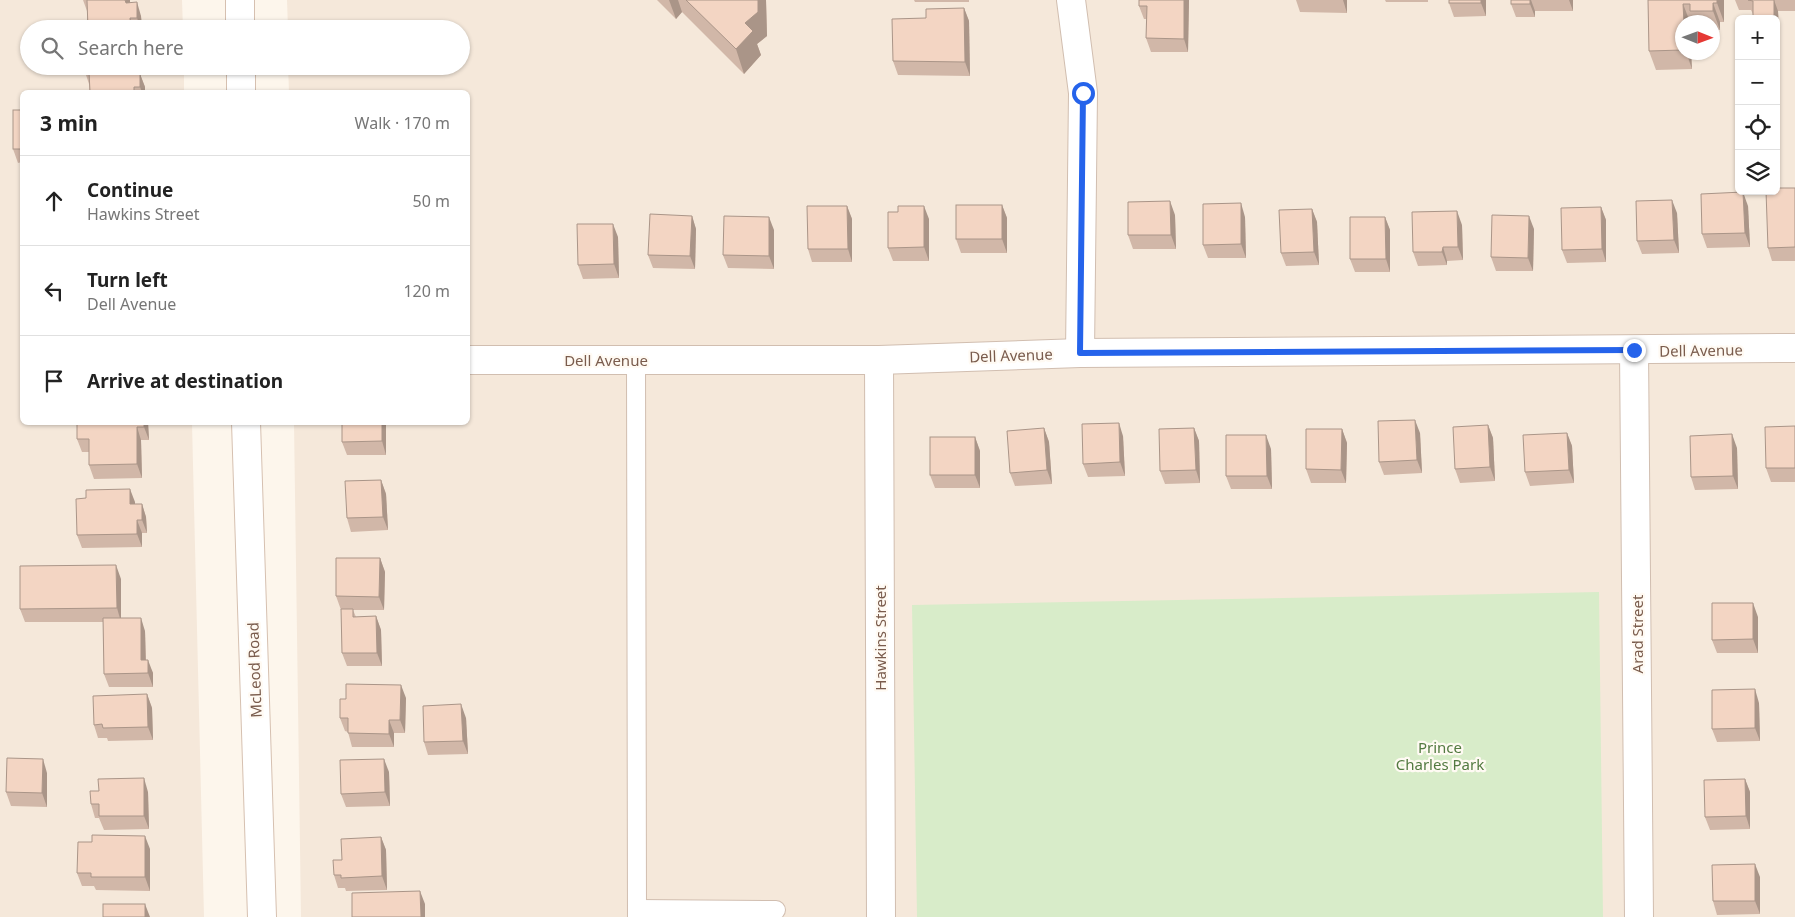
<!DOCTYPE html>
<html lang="en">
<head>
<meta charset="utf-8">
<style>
	:root { --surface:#fff; --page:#f6f6f6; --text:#222; --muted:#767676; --line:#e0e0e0 }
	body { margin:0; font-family:"Noto Sans",sans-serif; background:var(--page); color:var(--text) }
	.controls { position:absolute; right:15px; top:15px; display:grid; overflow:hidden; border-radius:8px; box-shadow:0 1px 4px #0004 }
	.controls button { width:45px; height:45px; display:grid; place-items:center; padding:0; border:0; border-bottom:1px solid var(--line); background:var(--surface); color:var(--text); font:25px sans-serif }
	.compass { position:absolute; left:1675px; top:15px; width:45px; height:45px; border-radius:50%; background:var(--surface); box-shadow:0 1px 4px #0004; rotate:91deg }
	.stop { position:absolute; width:15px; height:15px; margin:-11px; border:4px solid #2563eb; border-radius:50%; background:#fff }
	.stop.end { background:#2563eb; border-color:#fff; box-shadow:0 1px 5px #0008 }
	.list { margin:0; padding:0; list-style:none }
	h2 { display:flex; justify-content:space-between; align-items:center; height:65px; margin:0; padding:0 20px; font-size:21px }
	h2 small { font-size:16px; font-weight:400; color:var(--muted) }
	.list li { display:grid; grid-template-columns:32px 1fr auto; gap:15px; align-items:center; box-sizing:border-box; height:90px; padding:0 20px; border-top:1px solid var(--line) }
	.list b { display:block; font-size:19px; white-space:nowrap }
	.list p { margin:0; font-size:16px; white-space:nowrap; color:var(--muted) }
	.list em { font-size:16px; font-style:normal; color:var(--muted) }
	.icon { flex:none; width:28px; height:28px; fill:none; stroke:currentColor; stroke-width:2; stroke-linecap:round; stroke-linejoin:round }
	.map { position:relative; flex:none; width:1795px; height:917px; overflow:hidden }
	.search { position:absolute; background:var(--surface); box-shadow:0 1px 4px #0004; left:20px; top:20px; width:450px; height:55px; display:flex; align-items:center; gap:12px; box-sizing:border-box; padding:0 18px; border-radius:28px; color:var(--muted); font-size:19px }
	.panel { position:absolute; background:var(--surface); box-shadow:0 1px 4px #0004; left:20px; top:90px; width:450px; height:335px; border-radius:8px }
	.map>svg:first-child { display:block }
	.residential { fill:#f5e8da; fill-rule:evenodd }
	.green { fill:#d8ecc9 }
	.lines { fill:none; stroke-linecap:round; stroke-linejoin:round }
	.lane-casing { stroke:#d1beb0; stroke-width:20 }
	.street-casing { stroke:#d1beb0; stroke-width:30 }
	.secondary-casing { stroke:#d6c0b0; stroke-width:30 }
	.lane { stroke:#fff; stroke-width:18 }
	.street { stroke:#fff; stroke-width:28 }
	.secondary { stroke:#fff; stroke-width:28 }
	.wall { fill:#d1b7a8 }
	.shaded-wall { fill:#aa9588 }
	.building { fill:#f3d5c3; stroke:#aa9588 }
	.route { stroke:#2563eb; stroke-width:6 }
	.labels { text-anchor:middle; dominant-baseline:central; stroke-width:4.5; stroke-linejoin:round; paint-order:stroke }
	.street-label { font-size:15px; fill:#7a5c4d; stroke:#fffaf3 }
	.park-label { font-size:15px; fill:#537a41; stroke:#fffaf3 }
</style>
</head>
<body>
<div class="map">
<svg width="1795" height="917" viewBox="0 0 1795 917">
	<rect width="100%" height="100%" fill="#fdf6ec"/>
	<!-- residential -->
	<g class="residential">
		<path d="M0,0H182L183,29H29V66H184V92H22V422L192,423L204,917H0Z"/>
		<path d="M287,0H1795V917H301L294,423L468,422V92H289L288,66H461V29H288ZM1739,19H1776V191H1739ZM1682,22H1712V52H1682Z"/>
	</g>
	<!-- green -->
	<path class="green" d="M1599,592L1603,917H917L912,605Z"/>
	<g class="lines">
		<!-- lane casing -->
		<g class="lane-casing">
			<g id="lane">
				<path d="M636,360L637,917"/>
				<path d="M637,909L776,910"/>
			</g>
		</g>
		<!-- street casing -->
		<g class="street-casing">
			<g id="street">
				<path d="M1071,0L1083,93L1080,353"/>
				<path d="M1634,351L1639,917"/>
				<path d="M468,360H879L1080,353L1795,348"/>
				<path d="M879,360L881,917"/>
			</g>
		</g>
		<!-- secondary casing -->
		<g class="secondary-casing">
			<g id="secondary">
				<path d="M240,0V29"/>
				<path d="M241,66V92"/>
				<path d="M246,422L262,917"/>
			</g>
		</g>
		<!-- lane -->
		<use href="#lane" class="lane"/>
		<!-- street -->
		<use href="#street" class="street"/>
		<!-- secondary -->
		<use href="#secondary" class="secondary"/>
	</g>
	<!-- wall -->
	<g class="wall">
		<path d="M83,0H130V2L141,16L142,29H88L87,11Z"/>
		<path d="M657,0H766L767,36L757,44L761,55L744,74L682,12L676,19Z"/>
		<path d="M914,0H969V2H915Z"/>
		<path d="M1189,0L1188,52H1151L1146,38L1147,19H1144L1139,6Z"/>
		<path d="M1296,0H1347V13L1300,12Z"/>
		<path d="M1385,0H1428V2H1386Z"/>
		<path d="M1449,0H1486V16L1454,17L1449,3Z"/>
		<path d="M1511,0H1573V11H1535V17H1516L1511,4Z"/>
		<path d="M1648,0H1724V22H1720V30H1712V22H1682V52H1691L1692,69L1656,70L1649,51Z"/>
		<path d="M1735,0H1795V11H1778L1779,30H1776V19H1754L1753,14L1751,10H1739Z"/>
		<path d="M964,8L969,21L970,76L898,75L893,61L926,18Z"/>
		<path d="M85,72L132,73V74H140L145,87V92H90L89,84Z"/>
		<path d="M22,110V162L18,163L13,149Z"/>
		<path d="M1795,188V261H1772L1768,248Z"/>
		<path d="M1002,205L1007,218V253H961L956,239Z"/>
		<path d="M847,206L852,219V262H812L808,249Z"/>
		<path d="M1748,206L1750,247L1707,248L1702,234Z"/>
		<path d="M1601,207L1606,220V262L1567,263L1562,250Z"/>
		<path d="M1312,209L1317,222L1319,265L1286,266L1281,253Z"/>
		<path d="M898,212L929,219V261H893L888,248Z"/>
		<path d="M1677,213L1679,253L1642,254L1637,241Z"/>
		<path d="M1175,215L1176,249H1133L1128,235Z"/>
		<path d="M692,216L696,229L695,269L653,268L648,255Z"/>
		<path d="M1245,217L1246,258H1208L1203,245Z"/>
		<path d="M1385,217L1390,230V272H1355L1350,259Z"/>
		<path d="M1462,225L1463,260L1447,261V265L1418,266L1413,252Z"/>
		<path d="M1534,229L1533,271H1496L1491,257Z"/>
		<path d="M774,230V269L728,268L723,255Z"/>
		<path d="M618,237L619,278L583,279L578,265Z"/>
		<path d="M148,422L149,440H141L142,478L94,479L89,465V452H82L77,439Z"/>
		<path d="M342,422H386V455H347L342,442Z"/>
		<path d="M1488,425L1493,438L1495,481L1460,483L1455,469Z"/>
		<path d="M1795,426V482H1771L1766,468Z"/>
		<path d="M1044,428L1049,442L1052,484L1015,486L1010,473Z"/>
		<path d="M1194,428L1199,441L1200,483L1165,484L1160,471Z"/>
		<path d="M1342,429L1347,443L1346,483H1311L1306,469Z"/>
		<path d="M1420,433L1422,473L1384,475L1379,462Z"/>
		<path d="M1567,433L1572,446L1574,483L1530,486L1525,472Z"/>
		<path d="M1123,436L1125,476L1088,477L1083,464Z"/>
		<path d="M975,437L980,451V488H935L930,475Z"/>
		<path d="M1737,448L1738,489L1695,490L1691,477Z"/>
		<path d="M1271,449L1272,489H1231L1226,476Z"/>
		<path d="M381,480L386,494L388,530L351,532L347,518Z"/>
		<path d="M135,502V504H142L146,517L147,533H142V547L82,548L77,535Z"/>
		<path d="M380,558L385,572L384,610H353L356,617L376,616L381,630L382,666H347L342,653L341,610L336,596Z"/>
		<path d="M121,579V618L145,631L146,660L153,673V687H109L104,674L103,622H25L20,609Z"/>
		<path d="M1758,617V653H1717L1712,640Z"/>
		<path d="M147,694L152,708L153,740L108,741L107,738H98L94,725Z"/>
		<path d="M406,698L405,733H394V747H352L348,732L345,731L340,718Z"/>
		<path d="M1759,703L1760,741L1717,742L1712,729Z"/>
		<path d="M466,718L468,754L428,755L424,742Z"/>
		<path d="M389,772L390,806L346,807L341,794Z"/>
		<path d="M47,773V807L11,806L6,792Z"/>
		<path d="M1745,779L1750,792V829L1710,830L1705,817Z"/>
		<path d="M148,792L149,829L104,830L99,818H95L91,804Z"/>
		<path d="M381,837L386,850L387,890L346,891L345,888H338L334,875L342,860Z"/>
		<path d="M150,849V891L96,890L94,886H82L77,873Z"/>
		<path d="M1760,877V914L1717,915L1713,901Z"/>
	</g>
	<!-- shaded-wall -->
	<g class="shaded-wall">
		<path d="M125,0H130V16L126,3Z"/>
		<path d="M669,0H678L682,12L676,19Z"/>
		<path d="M758,0H766L767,36L757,44L761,55L744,74L736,49L745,23Z"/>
		<path d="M1184,0H1189L1188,52L1184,39Z"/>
		<path d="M1343,0H1347V13Z"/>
		<path d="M1481,0H1486V16L1481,3Z"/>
		<path d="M1530,0H1531L1535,11V17L1530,4Z"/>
		<path d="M1569,0H1573V11Z"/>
		<path d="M1717,0H1724V22L1717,3Z"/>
		<path d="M1774,0L1778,11L1779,30L1776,23V19H1775L1774,16Z"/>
		<path d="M137,2L141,16L142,29H141L137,18Z"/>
		<path d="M1713,3L1720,22V30L1713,11Z"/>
		<path d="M1683,4L1690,22H1684Z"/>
		<path d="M964,8L969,21L970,76L965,62Z"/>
		<path d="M130,18L134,29H131Z"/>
		<path d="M1686,52H1691L1692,69Z"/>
		<path d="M127,66H129L132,73V87L127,74Z"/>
		<path d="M140,74L145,87V92H142L140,87Z"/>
		<path d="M1743,192L1748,206L1750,247L1745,233Z"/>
		<path d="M1672,200L1677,213L1679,253L1674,240Z"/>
		<path d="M1170,201L1175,215L1176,249L1171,235Z"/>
		<path d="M1241,203L1245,217L1246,258L1241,244Z"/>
		<path d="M1002,205L1007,218V253L1002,239Z"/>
		<path d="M847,206L852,219V262L848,249Z"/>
		<path d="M924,206L929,219V261L924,247Z"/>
		<path d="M1601,207L1606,220V262L1602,249Z"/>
		<path d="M1312,209L1317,222L1319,265L1314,252Z"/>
		<path d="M1457,211L1462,225L1463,260L1458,247Z"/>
		<path d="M692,216L696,229L695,269L690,256Z"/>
		<path d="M1529,216L1534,229L1533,271L1528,258Z"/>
		<path d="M769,217L774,230V269L769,256Z"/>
		<path d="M1385,217L1390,230V272L1386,259Z"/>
		<path d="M613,224L618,237L619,278L614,264Z"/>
		<path d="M1443,247L1447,261V265L1442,252Z"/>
		<path d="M1415,420L1420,433L1422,473L1417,460Z"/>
		<path d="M144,422H148L149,440L144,427Z"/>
		<path d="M382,422H386V455L382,441Z"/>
		<path d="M1119,423L1123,436L1125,476L1120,462Z"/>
		<path d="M1488,425L1493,438L1495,481L1490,467Z"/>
		<path d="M137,427L141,440L142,478L137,464Z"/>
		<path d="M1044,428L1049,442L1052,484L1047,470Z"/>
		<path d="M1194,428L1199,441L1200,483L1196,470Z"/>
		<path d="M1342,429L1347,443L1346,483L1341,470Z"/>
		<path d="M1567,433L1572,446L1574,483L1569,470Z"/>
		<path d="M1732,434L1737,448L1738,489L1733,476Z"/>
		<path d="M1266,435L1271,449L1272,489L1267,476Z"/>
		<path d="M975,437L980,451V488L975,475Z"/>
		<path d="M381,480L386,494L388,530L383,517Z"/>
		<path d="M130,489L135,502V518L130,504Z"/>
		<path d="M142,504L146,517L147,533L142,520Z"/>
		<path d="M137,520L142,533V547L137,534Z"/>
		<path d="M380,558L385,572L384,610L379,597Z"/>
		<path d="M116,565L121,579V622L117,608Z"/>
		<path d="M1753,603L1758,617V653L1753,639Z"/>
		<path d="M376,616L381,630L382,666L377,653Z"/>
		<path d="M141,618L145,631L146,673L141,660Z"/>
		<path d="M148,660L153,673V687L148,673Z"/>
		<path d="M401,685L406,698L405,733L400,720Z"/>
		<path d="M1755,689L1759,703L1760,741L1755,728Z"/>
		<path d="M147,694L152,708L153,740L148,727Z"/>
		<path d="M461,704L466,718L468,754L463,741Z"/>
		<path d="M389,720L394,733V747L389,734Z"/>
		<path d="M43,759L47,773V807L42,793Z"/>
		<path d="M384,759L389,772L390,806L385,792Z"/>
		<path d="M144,778L148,792L149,829L144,816Z"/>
		<path d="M1745,779L1750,792V829L1746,816Z"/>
		<path d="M145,836L150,849V891L145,877Z"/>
		<path d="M381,837L386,850L387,890L382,876Z"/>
		<path d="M1755,864L1760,877V914L1755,901Z"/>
		<path d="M420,891L425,904V917H421Z"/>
		<path d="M145,904L150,917H145Z"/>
	</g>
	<!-- building -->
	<g class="building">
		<path d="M87,0H125L126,3L137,2V18H130L131,29H88Z"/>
		<path d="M686,0H758V12L745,23L753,31L736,49Z"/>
		<path d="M1139,0H1184V39L1146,38L1147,6H1139Z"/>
		<rect x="1449" y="0" width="32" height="3"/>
		<rect x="1511" y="0" width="19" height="4"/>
		<path d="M1648,0H1717V3H1713V11H1690V4H1683L1684,22H1682V50L1649,51Z"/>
		<path d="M1748,0H1774V16H1753V1Z"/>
		<path d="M964,8L965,62L893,61L892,19L926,18V9Z"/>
		<path d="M85,66H127V74H140V87H134V92H90L89,72H85Z"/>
		<rect x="13" y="110" width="9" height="39"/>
		<path d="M1776,188H1795V247L1768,248L1766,191H1776Z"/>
		<path d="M1743,192L1745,233L1702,234L1701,194Z"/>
		<path d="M1672,200L1674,240L1637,241L1636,201Z"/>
		<path d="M1170,201L1171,235H1128V202Z"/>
		<path d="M1241,203V244L1203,245V204Z"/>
		<rect x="956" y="205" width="46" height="34"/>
		<path d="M807,206H847L848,249H808Z"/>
		<path d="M898,206H924V247L888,248V212H898Z"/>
		<path d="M1601,207L1602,249L1562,250L1561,208Z"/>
		<path d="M1312,209L1314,252L1281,253L1279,210Z"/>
		<path d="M1457,211L1458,247H1443L1442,252H1413L1412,212Z"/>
		<path d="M650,214L692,216L690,256L648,255Z"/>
		<path d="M1492,215L1529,216L1528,258L1491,257Z"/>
		<path d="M724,216L769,217V256L723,255Z"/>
		<path d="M1350,217H1385L1386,259H1350Z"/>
		<path d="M577,224H613L614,264L578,265Z"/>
		<path d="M1415,420L1417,460L1379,462L1378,421Z"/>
		<path d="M77,422H144V427H137V464L89,465V439H77Z"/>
		<path d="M342,422H382V441L342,442Z"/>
		<path d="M1119,423L1120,462L1083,464L1082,424Z"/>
		<path d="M1488,425L1490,467L1455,469L1453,427Z"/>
		<path d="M1795,426V468H1766L1765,427Z"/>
		<path d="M1044,428L1047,470L1010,473L1007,431Z"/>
		<path d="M1194,428L1196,470L1160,471L1159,429Z"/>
		<path d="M1306,429H1342L1341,470L1306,469Z"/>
		<path d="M1567,433L1569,470L1525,472L1523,435Z"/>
		<path d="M1732,434L1733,476L1691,477L1690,436Z"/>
		<path d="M1226,435H1266L1267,476H1226Z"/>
		<rect x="930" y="437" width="45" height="38"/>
		<path d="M381,480L383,517L347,518L345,481Z"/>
		<path d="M130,489V504H142V520H137V534L77,535L76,499L86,498V490Z"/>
		<path d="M336,558H380L379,597L336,596Z"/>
		<path d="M116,565L117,608L20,609V566Z"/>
		<path d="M1712,603H1753V639L1712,640Z"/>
		<path d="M341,609H353V617L376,616L377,653H342Z"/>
		<path d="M103,618H141V660H148V673L104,674Z"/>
		<path d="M346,684L401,685L400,720H389V734L348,733V718H340V699H346Z"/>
		<path d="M1755,689V728L1712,729V690Z"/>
		<path d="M147,694L148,727L103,728L102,724L94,725L93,696Z"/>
		<path d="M461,704L463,741L424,742L423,706Z"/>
		<path d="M7,758L43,759L42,793L6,792Z"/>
		<path d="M384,759L385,792L341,794L340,760Z"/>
		<path d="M144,778V816H99V804H91L90,791H99L98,779Z"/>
		<path d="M1745,779L1746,816L1705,817L1704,780Z"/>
		<path d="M92,835L145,836V877H91V873H77L78,842H92Z"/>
		<path d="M381,837L382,876L341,878V875H334L333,860H342L341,839Z"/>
		<path d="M1755,864V901H1713L1712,865Z"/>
		<path d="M420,891L421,917H352V893Z"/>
		<rect x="103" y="904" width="42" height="13"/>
	</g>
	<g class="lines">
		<!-- route -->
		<path class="route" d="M1083,93L1080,353L1634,350"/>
	</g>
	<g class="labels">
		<!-- street labels -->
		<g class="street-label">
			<text transform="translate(1701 350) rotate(-1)">Dell Avenue</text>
			<text transform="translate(1011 355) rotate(-2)">Dell Avenue</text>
			<text x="606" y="360">Dell Avenue</text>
			<text transform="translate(1637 634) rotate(-90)">Arad Street</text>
			<text transform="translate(880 638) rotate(-90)">Hawkins Street</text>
			<text transform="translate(254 670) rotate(-92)">McLeod Road</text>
		</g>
		<!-- park labels -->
		<g class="park-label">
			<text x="1440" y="747">Prince<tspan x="1440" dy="17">Charles Park</tspan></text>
		</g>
	</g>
</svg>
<div class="controls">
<button>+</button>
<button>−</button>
<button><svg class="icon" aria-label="locate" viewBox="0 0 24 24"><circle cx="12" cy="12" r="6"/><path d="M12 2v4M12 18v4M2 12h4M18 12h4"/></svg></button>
<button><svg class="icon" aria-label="layers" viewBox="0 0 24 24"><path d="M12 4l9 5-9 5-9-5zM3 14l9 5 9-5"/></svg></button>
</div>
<svg class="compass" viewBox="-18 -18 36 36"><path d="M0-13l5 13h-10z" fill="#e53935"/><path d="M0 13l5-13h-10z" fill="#767676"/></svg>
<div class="stop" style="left:1083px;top:93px"></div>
<div class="stop end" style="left:1634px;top:350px"></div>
<div class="search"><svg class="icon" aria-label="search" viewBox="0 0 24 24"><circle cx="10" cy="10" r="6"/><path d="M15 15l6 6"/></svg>Search here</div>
<section class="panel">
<h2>3 min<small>Walk · 170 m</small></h2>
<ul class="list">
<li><svg class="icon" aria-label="ahead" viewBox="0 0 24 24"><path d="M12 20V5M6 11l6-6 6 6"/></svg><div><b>Continue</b><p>Hawkins Street</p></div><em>50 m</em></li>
<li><svg class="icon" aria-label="left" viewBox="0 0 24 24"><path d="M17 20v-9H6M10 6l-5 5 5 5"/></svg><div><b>Turn left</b><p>Dell Avenue</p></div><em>120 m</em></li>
<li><svg class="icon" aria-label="arrive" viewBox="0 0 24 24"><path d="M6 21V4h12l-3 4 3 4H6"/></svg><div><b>Arrive at destination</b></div></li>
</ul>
</section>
</div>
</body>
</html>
